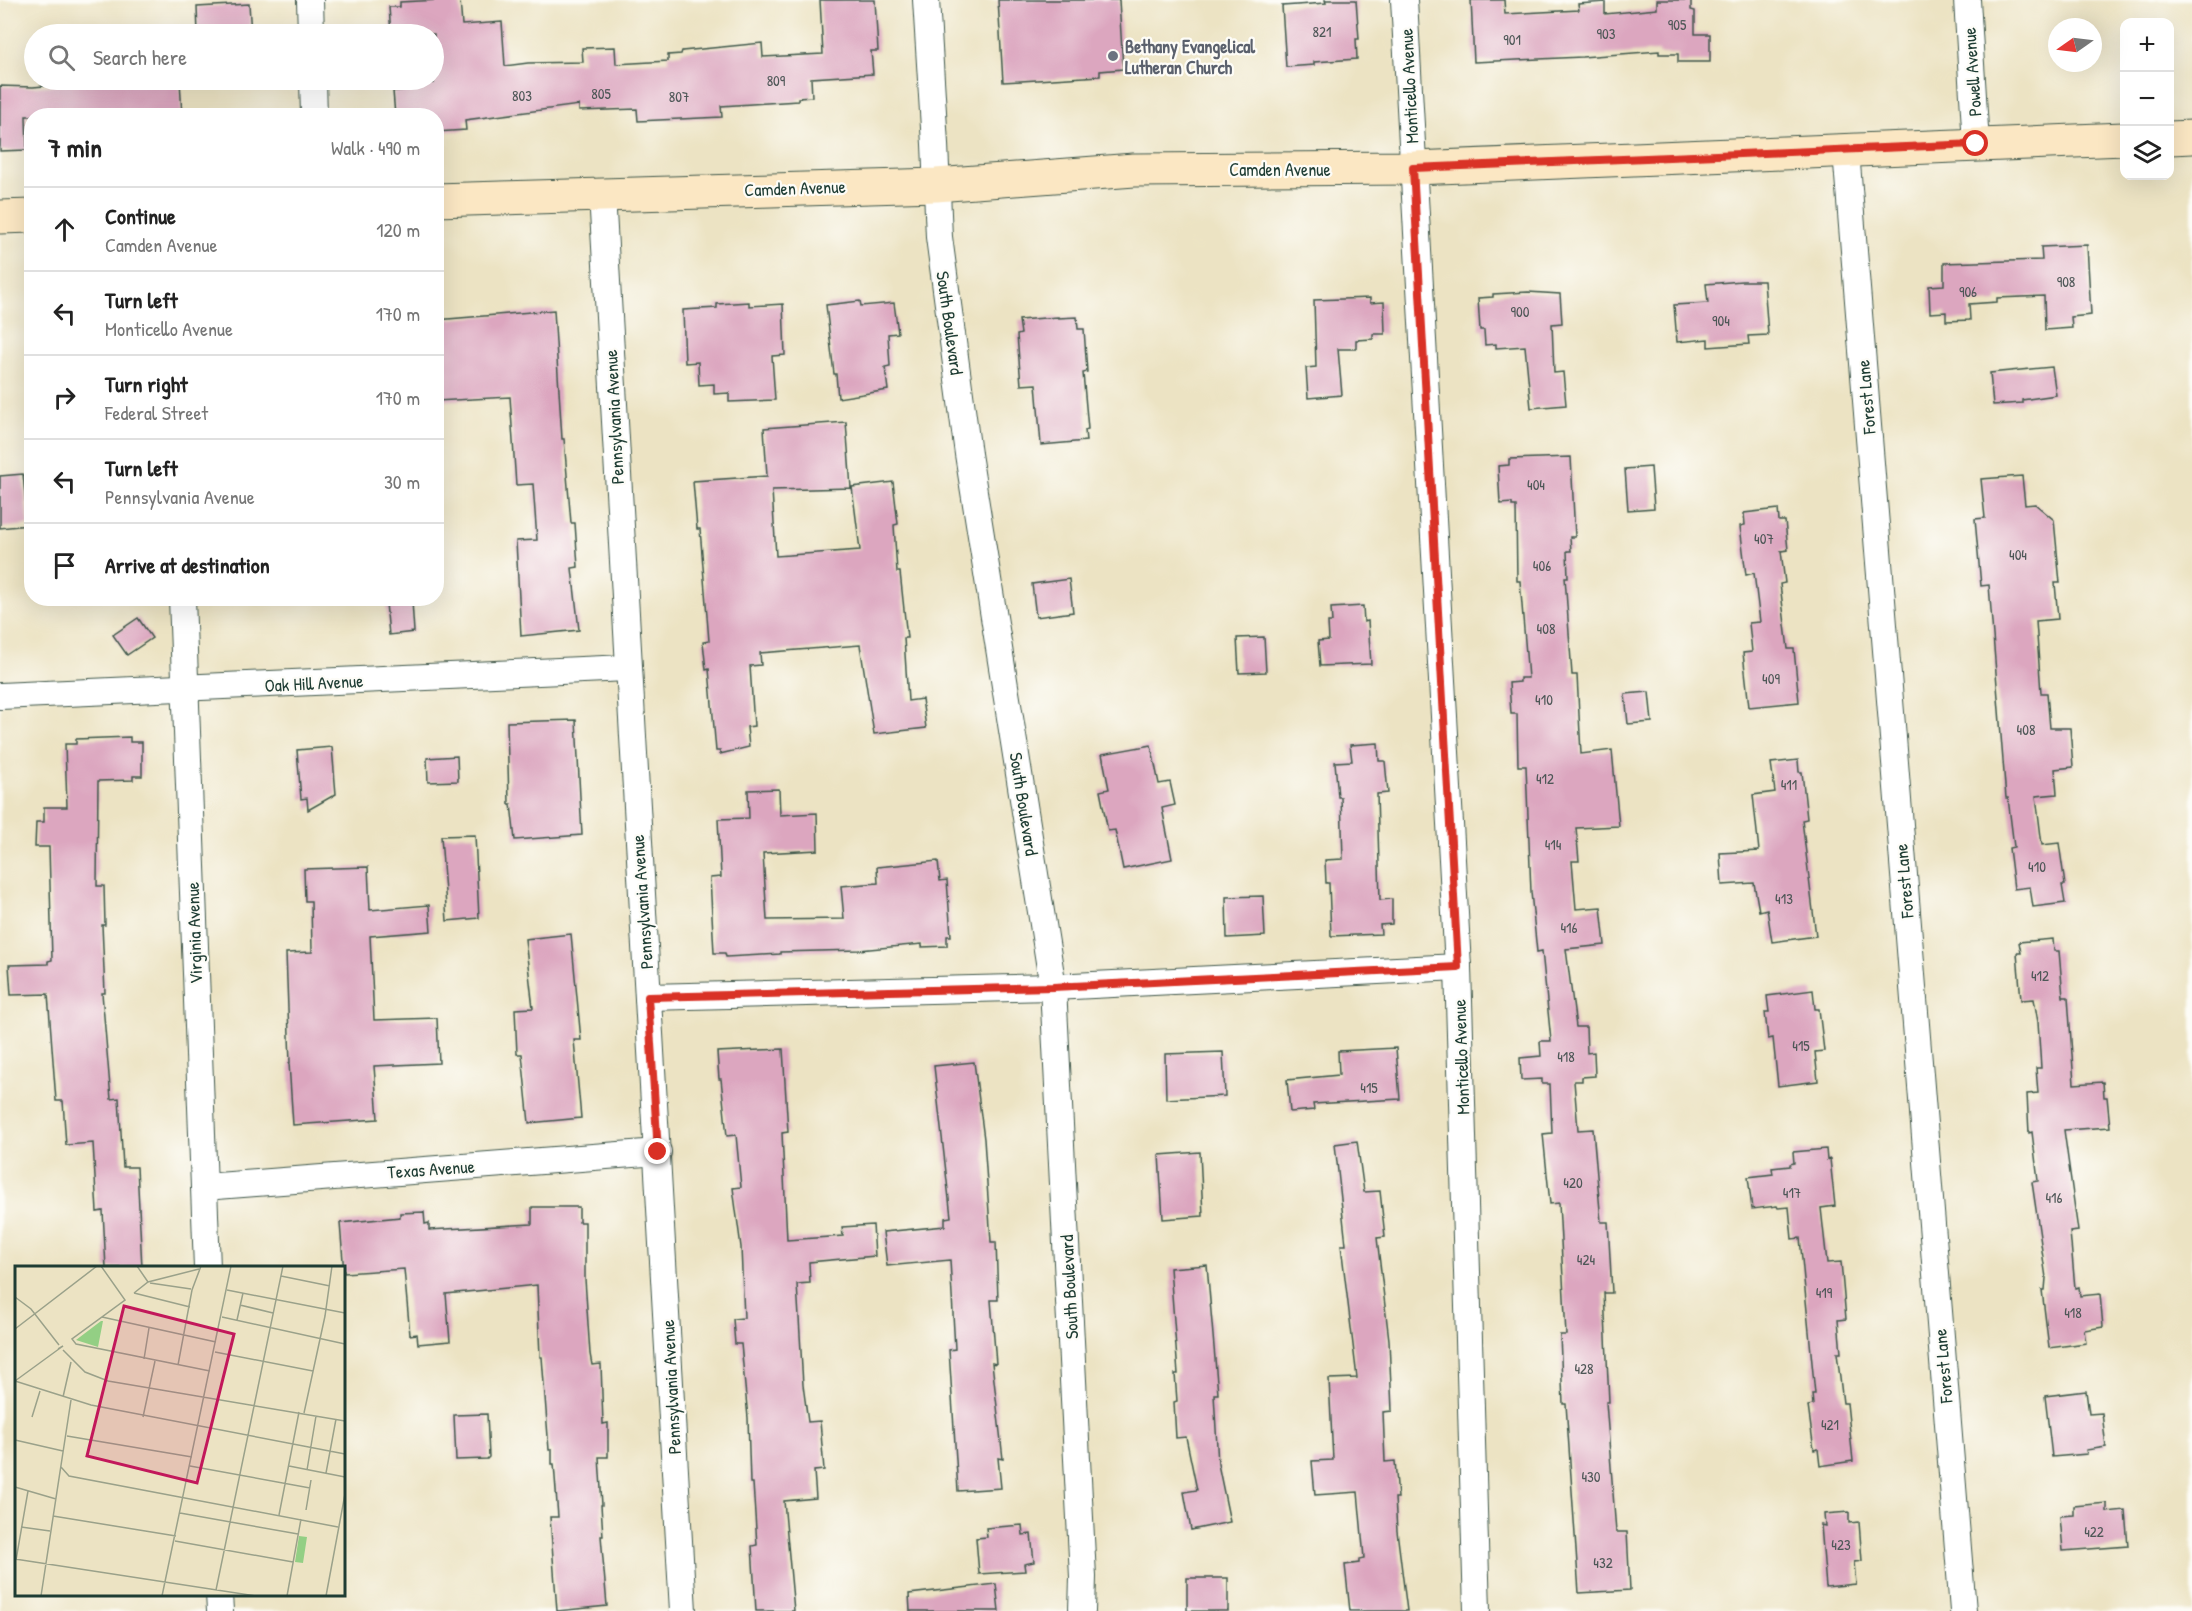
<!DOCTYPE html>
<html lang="en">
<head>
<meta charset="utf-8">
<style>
	:root { --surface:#fff; --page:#f6f6f6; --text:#222; --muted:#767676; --line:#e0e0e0 }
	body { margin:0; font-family:"Patrick Hand",sans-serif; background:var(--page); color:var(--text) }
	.controls { position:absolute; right:18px; top:18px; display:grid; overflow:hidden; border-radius:12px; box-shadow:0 6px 24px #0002 }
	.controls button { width:54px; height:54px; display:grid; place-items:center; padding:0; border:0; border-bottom:2px solid var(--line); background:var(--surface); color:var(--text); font:30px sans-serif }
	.compass { position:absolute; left:2048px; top:18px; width:54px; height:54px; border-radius:50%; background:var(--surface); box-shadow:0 6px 24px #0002; rotate:256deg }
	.stop { position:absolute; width:18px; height:18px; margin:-14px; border:4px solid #d93025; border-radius:50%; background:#fff }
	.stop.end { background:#d93025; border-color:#fff; box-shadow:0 2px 6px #0008 }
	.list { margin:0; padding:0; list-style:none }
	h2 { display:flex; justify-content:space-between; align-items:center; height:78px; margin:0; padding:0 24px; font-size:26px }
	h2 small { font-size:20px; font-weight:400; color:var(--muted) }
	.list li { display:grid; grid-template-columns:39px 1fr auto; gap:18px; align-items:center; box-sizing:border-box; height:84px; padding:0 24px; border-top:2px solid var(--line) }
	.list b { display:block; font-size:22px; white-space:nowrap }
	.list p { margin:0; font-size:20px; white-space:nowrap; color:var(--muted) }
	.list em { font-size:20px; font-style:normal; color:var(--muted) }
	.icon { flex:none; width:33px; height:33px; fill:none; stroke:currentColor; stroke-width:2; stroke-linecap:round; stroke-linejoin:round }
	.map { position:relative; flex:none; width:2192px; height:1611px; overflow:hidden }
	.search { position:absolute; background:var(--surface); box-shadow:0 6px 24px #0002; left:24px; top:24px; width:420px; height:66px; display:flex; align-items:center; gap:15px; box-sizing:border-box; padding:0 21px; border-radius:33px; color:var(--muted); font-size:22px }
	.panel { position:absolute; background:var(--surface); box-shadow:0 6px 24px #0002; left:24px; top:108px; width:420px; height:498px; border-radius:24px }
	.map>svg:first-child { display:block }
	.building { fill:#dca6bf }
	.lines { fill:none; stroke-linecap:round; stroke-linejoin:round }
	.street-casing { stroke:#3e5649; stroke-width:28 }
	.secondary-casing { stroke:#3e5649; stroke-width:35 }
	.street { stroke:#fff; stroke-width:26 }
	.secondary { stroke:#fbe7c3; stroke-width:33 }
	.route { stroke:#d93025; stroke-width:8 }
	.worship-dot { fill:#6b7280; stroke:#fdfcf7; stroke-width:2 }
	.labels { text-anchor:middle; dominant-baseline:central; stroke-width:4.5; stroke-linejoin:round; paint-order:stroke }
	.number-label { font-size:15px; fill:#4e5757 }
	.worship-label { font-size:18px; font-weight:bold; fill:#5b616d; stroke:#fdfcf7; text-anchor:start }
	.street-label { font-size:18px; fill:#1f3d34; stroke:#fdfcf7 }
	.inset-road { fill:none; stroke:#9aa18a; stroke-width:1.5 }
	.view { fill:#c2185b; fill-opacity:0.15; stroke:#c2185b; stroke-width:3 }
	.inset-edge { fill:none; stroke:#1f3d34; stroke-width:3 }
</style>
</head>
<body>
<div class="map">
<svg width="2192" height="1611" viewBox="0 0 2192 1611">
	<rect width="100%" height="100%" fill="#fdfcf7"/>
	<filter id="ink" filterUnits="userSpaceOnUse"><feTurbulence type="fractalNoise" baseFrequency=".0167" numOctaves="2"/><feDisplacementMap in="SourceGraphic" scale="12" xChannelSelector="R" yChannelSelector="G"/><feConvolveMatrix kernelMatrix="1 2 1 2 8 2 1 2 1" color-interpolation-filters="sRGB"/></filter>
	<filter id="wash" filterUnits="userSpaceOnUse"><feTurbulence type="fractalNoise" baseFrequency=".008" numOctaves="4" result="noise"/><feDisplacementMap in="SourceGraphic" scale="24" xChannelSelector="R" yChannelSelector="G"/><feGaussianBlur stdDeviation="1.35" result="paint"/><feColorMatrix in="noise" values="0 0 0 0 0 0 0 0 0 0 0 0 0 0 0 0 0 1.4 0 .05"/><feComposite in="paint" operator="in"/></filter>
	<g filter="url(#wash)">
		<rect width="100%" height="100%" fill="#ece3c3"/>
		<g id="blocks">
			<!-- building -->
			<g class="building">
				<path d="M439,0H460L462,25L502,22L505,66L528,63L583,62L582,48L615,47L616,64L668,61V55L681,54L682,51L762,43L763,57L823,54L820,0H875L878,51H871L873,74L811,78L812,97L798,98V101L721,106L722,117L638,121L637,109L579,111V105L465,120L466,130L436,132V116H395L393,91L407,90V84L434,83V34H391L389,7H400V2Z"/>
				<path d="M998,0H1119L1123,69L1100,71V76L1003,82Z"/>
				<path d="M1325,0H1356L1359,39H1356L1357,59L1314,62V65L1286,67L1282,6L1326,3Z"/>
				<path d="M1471,0H1504L1505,14L1579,10L1578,4L1605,2V14L1657,9V0H1691V10L1695,11V34H1710V62H1678V54H1659V51L1582,57L1474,62Z"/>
				<path d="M249,4L251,34H198L197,7Z"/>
				<path d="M112,80H180L182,116H26L27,150L0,151V86L33,87Z"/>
				<path d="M2087,245L2091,315L2071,317L2072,328L2045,330L2044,296L1997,298V302L1969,304L1970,320L1946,321V312L1930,313L1929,286L1944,285V263L2042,260L2041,247Z"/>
				<path d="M1742,281H1764L1768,335L1748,336L1749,344L1708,347V339L1677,342L1674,305L1708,303L1706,284Z"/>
				<path d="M1528,292L1560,294L1562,323L1552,324L1554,373L1563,372L1566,405L1531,408L1525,346L1496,348V344L1485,345L1484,330H1480L1478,298L1493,297V294Z"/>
				<path d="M1370,298V303L1384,302L1385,334H1373V339L1356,340V349H1338L1342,395L1308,398L1306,368L1316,367L1314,300Z"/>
				<path d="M860,301L861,306L894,303L898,333L888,334L890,366L885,367L888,390L838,398L836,374H834L826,305Z"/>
				<path d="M749,302V306L783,304L785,355L772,356L775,400L729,402V393L714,394V384L699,385L698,362L685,363L683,310L717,308V304Z"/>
				<path d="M554,310L562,439H564L571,523H575L578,567L572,568L579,630L521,636L516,541L537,540L533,484L516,485L510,397L436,401V320Z"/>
				<path d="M1058,317V318L1077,317L1078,329H1084L1087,372L1083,373L1088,429L1085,430L1086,441L1041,445L1036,384L1021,385L1017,335L1021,334L1019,320Z"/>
				<path d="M2052,367L2056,395L2022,400V403L1993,405L1990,373Z"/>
				<path d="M846,422L851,488L772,490L776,556L860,550L852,487L893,482L898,524L894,525L897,572H900L907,638H904L908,701L922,699L926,728L874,734L860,645L760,653L761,665L750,666L754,726L747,727L749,747L720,754V751H716L709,669L706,670L703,642L709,641L700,529H697L693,481L767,476L764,428Z"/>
				<path d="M1571,457L1575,537H1570L1571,551H1567L1568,577H1565L1572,675H1577L1581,754L1612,750L1619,826L1576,828L1579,861H1572L1576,909L1601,907L1605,945L1566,949L1576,1027H1586L1587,1053L1594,1052L1595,1076L1582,1077V1081H1574L1578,1130L1593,1129L1601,1222H1608L1612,1293H1604L1609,1402H1606L1616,1532H1627L1630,1590L1579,1593L1566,1404H1563L1560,1335H1566L1559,1203L1550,1204L1543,1134L1552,1133L1550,1084H1542V1079L1521,1080L1520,1058L1541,1056L1540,1041H1551L1542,951L1537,952L1531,892L1526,766H1518L1517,714H1511L1509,683L1520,682V678H1528L1520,581H1517L1516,506H1512V503L1500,504L1498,466L1509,465V459Z"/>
				<path d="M1651,467L1654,508L1628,510L1625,469Z"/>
				<path d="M23,474L28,525L0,528V476Z"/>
				<path d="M2022,476L2025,505L2035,504L2054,520L2060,583H2055L2058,619L2036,621L2041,693H2047L2050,728H2070L2073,767L2055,769L2057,794L2036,796L2042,845L2059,843L2065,885H2062L2065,903L2033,907L2030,887L2014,889L2009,848L2014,847L2008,798H2006L1989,585L1981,586L1975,519L1985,518L1981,479Z"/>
				<path d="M1778,509L1779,521H1785L1788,550L1781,551L1785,583L1780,584L1788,649H1794L1799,702L1749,707L1743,653L1752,652L1749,623L1760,622L1754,573L1746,575L1740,526L1745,525L1744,513Z"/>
				<path d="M1069,579L1073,612L1036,617L1032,584Z"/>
				<path d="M412,601L414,632L389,635L386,603Z"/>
				<path d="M1363,606L1364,622L1368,621L1371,664L1320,666L1318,641L1329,640L1328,622H1332L1331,608Z"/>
				<path d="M138,618L152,638L127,655L113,635Z"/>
				<path d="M1264,637L1266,672L1239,673L1237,638Z"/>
				<path d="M1649,692L1652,722L1628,724L1625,694Z"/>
				<path d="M576,720L582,835L515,840L511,804H509L507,722Z"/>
				<path d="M130,737V742H142V776H133V780L98,781L97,886H104L105,925H102L105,993H102L111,1099L119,1098L123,1167H137L142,1268H106L103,1211L97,1212L93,1143L66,1145L63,1101H56L48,994L11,995L9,965L48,964V961L52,960L49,847H35L36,822H44V807H67L65,744H76V739Z"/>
				<path d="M1378,743L1379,761H1385L1388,793L1377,794L1380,900L1392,899V924L1380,925L1381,934L1331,936L1329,883H1326L1325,860L1343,859L1341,797H1338L1335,762L1352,761L1350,745Z"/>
				<path d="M1151,745L1159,784L1170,782L1175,805L1162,808L1172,859L1123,869L1115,830L1108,831L1100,791L1109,789L1102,754Z"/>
				<path d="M332,747L336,794L308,810L307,798L301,799L297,750Z"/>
				<path d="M457,756L458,781L428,782L427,758Z"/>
				<path d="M1798,760L1799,772H1802L1807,819L1802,820L1816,936L1772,942L1767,909L1759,911L1754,883L1722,885L1720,853L1759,851L1753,795L1775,792L1771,763Z"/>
				<path d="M779,789L780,815L817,813L818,850L763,853L767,920L844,919L841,886L878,883L877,867L938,861L940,881L947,880L951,936H947V946L922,947V944L859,950L780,952V954L726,957L725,953H714L710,878L721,877L718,819L749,818L748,790Z"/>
				<path d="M475,835L479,918L447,921L441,836Z"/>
				<path d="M368,867L370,910L429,905L431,931L370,936L374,1020L437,1018L439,1063L374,1066L378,1119L293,1125L289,1063H290L286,953L312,952L311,901H305L304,869Z"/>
				<path d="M1263,896L1265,936L1227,938L1226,897Z"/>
				<path d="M571,934L581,1040H574L581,1118L529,1123L522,1054H517L515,1009L533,1008L525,939Z"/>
				<path d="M2053,939L2054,951H2059L2063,997H2068L2074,1084L2103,1082L2104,1097H2107L2110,1127L2064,1130L2078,1231L2070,1232L2075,1288L2079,1287L2080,1296L2100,1294L2103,1327L2084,1330L2086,1343L2049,1348L2042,1290H2045L2046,1278L2032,1182L2038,1181L2032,1132L2029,1133L2027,1094L2038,1093L2036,1068H2041L2038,1022L2034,999L2021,1000L2017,953H2021L2019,942Z"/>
				<path d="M1813,990L1815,1009H1819L1824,1051L1815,1052L1818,1081L1778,1086L1773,1038L1768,1039L1765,1012H1769L1767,996Z"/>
				<path d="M1396,1048L1400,1099L1313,1104L1314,1110L1290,1112L1287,1080L1339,1075L1338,1051Z"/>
				<path d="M783,1049L788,1132L782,1133L787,1240L843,1236L842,1227L873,1225L875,1256L809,1262L810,1283L797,1284L803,1385L808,1422L820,1421L824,1470L814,1471L816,1498L784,1501L794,1611H756L752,1546L757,1545L753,1483H750L748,1418L741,1344H735L733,1319L744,1318L741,1247L733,1188L741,1187L736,1135L727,1136L721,1079H719L717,1052Z"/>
				<path d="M1223,1052L1225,1096L1166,1099L1165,1054Z"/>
				<path d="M974,1062L984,1139L991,1242H996L998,1300H991L996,1364L992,1363L1003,1459L998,1458L1001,1488L958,1491L949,1350L955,1349L950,1260L887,1266L883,1232L945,1226V1218L951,1217L934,1066Z"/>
				<path d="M1357,1141L1364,1192L1380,1191L1385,1237L1377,1238L1389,1340L1392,1411L1383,1412L1385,1462L1395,1461L1398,1498H1395L1397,1531L1407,1611H1350L1345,1565L1359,1563V1559L1364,1558L1358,1492L1315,1495L1312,1461L1333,1460L1329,1379L1357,1378L1341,1245H1346L1335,1144Z"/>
				<path d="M1826,1149L1827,1160L1830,1159L1835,1206L1821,1208L1827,1263L1841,1262L1846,1319L1838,1320L1841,1353H1837L1843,1403H1847L1853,1461L1820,1466L1818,1449L1814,1450L1808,1406L1813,1405L1812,1394H1815L1800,1238L1792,1239L1789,1207L1778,1208L1777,1206L1752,1209L1748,1177L1773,1174L1772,1168L1790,1166V1164L1794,1163L1793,1152Z"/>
				<path d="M1200,1152L1203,1216L1163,1219L1159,1155Z"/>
				<path d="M532,1207H579V1222H585V1279L590,1354L592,1365L601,1364L603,1424L608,1423V1457H599L602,1505H601L603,1536H601L607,1606L557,1611L550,1517H558L554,1464H552V1450H549L542,1357H540L537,1285L446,1294L450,1341L418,1344L417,1334L410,1335L404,1269L344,1273L340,1223L400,1217V1213L424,1212L425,1224L429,1223V1230L532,1224Z"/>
				<path d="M1207,1265L1218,1394H1214L1218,1464L1230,1522L1191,1530L1184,1492L1197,1490L1186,1437L1176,1438L1174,1402L1177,1401L1175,1374H1178L1170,1268Z"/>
				<path d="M2086,1391L2089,1414L2102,1413L2106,1447L2086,1450L2087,1454L2052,1457L2045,1396Z"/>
				<path d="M487,1414L489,1457L487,1459L456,1460L454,1415Z"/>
				<path d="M2107,1503V1512L2125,1510L2128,1546L2063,1551L2060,1516L2074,1515V1506Z"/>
				<path d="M1849,1512V1523L1859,1522L1862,1561L1854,1562L1856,1584L1826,1587L1821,1525L1825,1526L1824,1514Z"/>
				<path d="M1022,1525L1023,1535L1031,1534L1034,1562L1024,1564L1025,1571L979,1574L976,1538L987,1537L986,1528Z"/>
				<rect x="1187" y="1578" width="41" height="33"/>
				<path d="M996,1584L999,1611H910L909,1594Z"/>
			</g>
		</g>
	</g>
	<g filter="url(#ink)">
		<use href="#blocks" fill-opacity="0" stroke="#3e5649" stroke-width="1.5"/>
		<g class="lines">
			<!-- street casing -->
			<g class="street-casing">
				<g id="street">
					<path d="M310,0L311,34"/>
					<path d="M926,0L935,144L939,237L968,454L1053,987L1083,1577L1082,1611"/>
					<path d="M1404,0L1458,967L1477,1611"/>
					<path d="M1967,0L1976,144"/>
					<path d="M313,80L314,116"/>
					<path d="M1846,151L1963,1611"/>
					<path d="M602,194C627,666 657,1138 683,1611"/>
					<path d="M182,598L207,1268"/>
					<path d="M0,696L627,668"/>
					<path d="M648,997L1053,987L1458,967"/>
					<path d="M204,1187L658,1152"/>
					<path d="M219,1594L220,1611"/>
				</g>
			</g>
			<!-- secondary casing -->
			<g class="secondary-casing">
				<g id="secondary">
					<path d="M2170,138L2192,137"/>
					<path d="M436,200L936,185L1134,170L1414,168L2124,139"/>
					<path d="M0,217L32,216"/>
				</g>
			</g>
			<!-- street -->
			<use href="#street" class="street"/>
			<!-- secondary -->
			<use href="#secondary" class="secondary"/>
		</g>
	</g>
	<g class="lines" filter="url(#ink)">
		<!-- route -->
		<path class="route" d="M658,1152L648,997L1053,987L1458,967L1413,168L1976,144"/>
	</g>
	<!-- markers -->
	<circle class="worship-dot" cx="1113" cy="56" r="6"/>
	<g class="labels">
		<!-- number labels -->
		<g class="number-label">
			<text x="1677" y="24">905</text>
			<text x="1322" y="31">821</text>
			<text x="1606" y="33">903</text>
			<text x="1512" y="39">901</text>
			<text x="776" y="80">809</text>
			<text x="601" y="93">805</text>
			<text x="522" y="95">803</text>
			<text x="679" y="96">807</text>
			<text x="2066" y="281">908</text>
			<text x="1968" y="291">906</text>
			<text x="1520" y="311">900</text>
			<text x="1721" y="320">904</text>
			<text x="1536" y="484">404</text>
			<text x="1764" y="538">407</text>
			<text x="2018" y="554">404</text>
			<text x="1542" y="565">406</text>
			<text x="1546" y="628">408</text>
			<text x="1771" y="678">409</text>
			<text x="1544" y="699">410</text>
			<text x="2026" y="729">408</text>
			<text x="1545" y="778">412</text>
			<text x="1789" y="784">411</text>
			<text x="1553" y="844">414</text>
			<text x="2037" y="866">410</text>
			<text x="1784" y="898">413</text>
			<text x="1569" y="927">416</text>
			<text x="2040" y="975">412</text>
			<text x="1801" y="1045">415</text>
			<text x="1566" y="1056">418</text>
			<text x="1369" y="1087">415</text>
			<text x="1573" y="1182">420</text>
			<text x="1792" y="1192">417</text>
			<text x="2054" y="1197">416</text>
			<text x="1586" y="1259">424</text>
			<text x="1824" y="1292">419</text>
			<text x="2073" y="1312">418</text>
			<text x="1584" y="1368">428</text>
			<text x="1830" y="1424">421</text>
			<text x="1591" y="1476">430</text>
			<text x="2094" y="1531">422</text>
			<text x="1841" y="1544">423</text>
			<text x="1603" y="1562">432</text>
		</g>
		<!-- worship labels -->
		<g class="worship-label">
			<text x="1125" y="46">Bethany Evangelical<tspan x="1125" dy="21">Lutheran Church</tspan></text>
		</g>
		<!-- street labels -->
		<g class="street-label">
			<text transform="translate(1972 72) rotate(-94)">Powell Avenue</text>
			<text transform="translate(1409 86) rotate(-93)">Monticello Avenue</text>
			<text x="1280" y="169">Camden Avenue</text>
			<text transform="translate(795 188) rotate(-2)">Camden Avenue</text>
			<text transform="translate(950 323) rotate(82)">South Boulevard</text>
			<text transform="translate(1866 397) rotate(-95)">Forest Lane</text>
			<text transform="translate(614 417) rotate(-93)">Pennsylvania Avenue</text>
			<text transform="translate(314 683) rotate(-3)">Oak Hill Avenue</text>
			<text transform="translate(1024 804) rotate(81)">South Boulevard</text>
			<text transform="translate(1904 881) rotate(-95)">Forest Lane</text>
			<text transform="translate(642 902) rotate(-94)">Pennsylvania Avenue</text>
			<text transform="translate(194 933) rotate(-92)">Virginia Avenue</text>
			<text transform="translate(1461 1057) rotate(-92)">Monticello Avenue</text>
			<text transform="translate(431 1169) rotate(-4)">Texas Avenue</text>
			<text transform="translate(1069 1287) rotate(-93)">South Boulevard</text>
			<text transform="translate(1943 1366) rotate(-95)">Forest Lane</text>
			<text transform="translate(671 1387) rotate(-93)">Pennsylvania Avenue</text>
		</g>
	</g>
	<!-- overview -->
	<g transform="translate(15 1266)">
		<rect width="330" height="330" fill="#ece3c3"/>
		<path d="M88,55L83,81L61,74L86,55ZM284,270L292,271L288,297L280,296Z" fill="#93cf84"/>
		<path class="inset-road" d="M86,0L110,34L57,73L61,78L195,105M122,0L133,16M266,10L315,20M135,17L176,23M212,24L330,47M119,27L133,16L184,3M119,27L175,41M0,31L16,43L44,79M225,39L258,47M87,51L201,76M207,51L330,78M222,54L228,27M0,63L82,0M48,84L70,106L93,115L330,155M200,86L298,105M129,93L134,62M163,99L177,24L186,0M0,115L76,139L330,188M0,115L48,80L43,83M48,131L56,96M289,147L310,50L317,0M17,151L25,125M128,151L140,95M52,170L177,191M0,174L48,185M175,200L295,222M274,200L330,211M46,201L54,210L323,261M292,204L301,150M311,207L321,153M0,221L41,233M291,244L296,214M165,247L283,268M264,249L284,146M38,250L161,270M6,261L35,265M160,275L278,296M0,293L241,330M1,294L13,225M201,324L268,0M26,330L56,134M147,330L216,0M272,330L286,253M311,330L330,228"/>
		<path class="view" d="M109,40L219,68L182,217L72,190Z"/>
		<rect width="330" height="330" class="inset-edge"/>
	</g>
</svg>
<div class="controls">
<button>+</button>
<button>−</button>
<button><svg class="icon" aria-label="layers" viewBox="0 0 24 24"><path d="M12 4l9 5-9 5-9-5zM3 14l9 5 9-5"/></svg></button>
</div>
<svg class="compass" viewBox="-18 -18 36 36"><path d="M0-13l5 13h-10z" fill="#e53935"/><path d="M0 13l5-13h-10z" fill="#767676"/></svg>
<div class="stop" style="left:1976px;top:144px"></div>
<div class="stop end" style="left:658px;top:1152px"></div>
<div class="search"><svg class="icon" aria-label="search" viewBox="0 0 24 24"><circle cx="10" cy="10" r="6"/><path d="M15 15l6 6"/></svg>Search here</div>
<section class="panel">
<h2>7 min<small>Walk · 490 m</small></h2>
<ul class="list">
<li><svg class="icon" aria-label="ahead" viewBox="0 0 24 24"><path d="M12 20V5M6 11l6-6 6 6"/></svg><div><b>Continue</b><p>Camden Avenue</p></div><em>120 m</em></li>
<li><svg class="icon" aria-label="left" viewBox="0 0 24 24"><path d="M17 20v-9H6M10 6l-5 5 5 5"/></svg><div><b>Turn left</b><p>Monticello Avenue</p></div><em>170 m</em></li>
<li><svg class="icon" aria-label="right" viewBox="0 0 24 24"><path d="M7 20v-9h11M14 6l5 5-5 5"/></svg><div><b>Turn right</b><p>Federal Street</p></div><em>170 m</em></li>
<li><svg class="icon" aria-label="left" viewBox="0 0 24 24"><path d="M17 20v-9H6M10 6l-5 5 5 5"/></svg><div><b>Turn left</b><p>Pennsylvania Avenue</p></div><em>30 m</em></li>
<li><svg class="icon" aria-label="arrive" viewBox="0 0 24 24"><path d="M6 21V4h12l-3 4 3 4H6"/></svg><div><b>Arrive at destination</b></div></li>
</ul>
</section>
</div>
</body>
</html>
